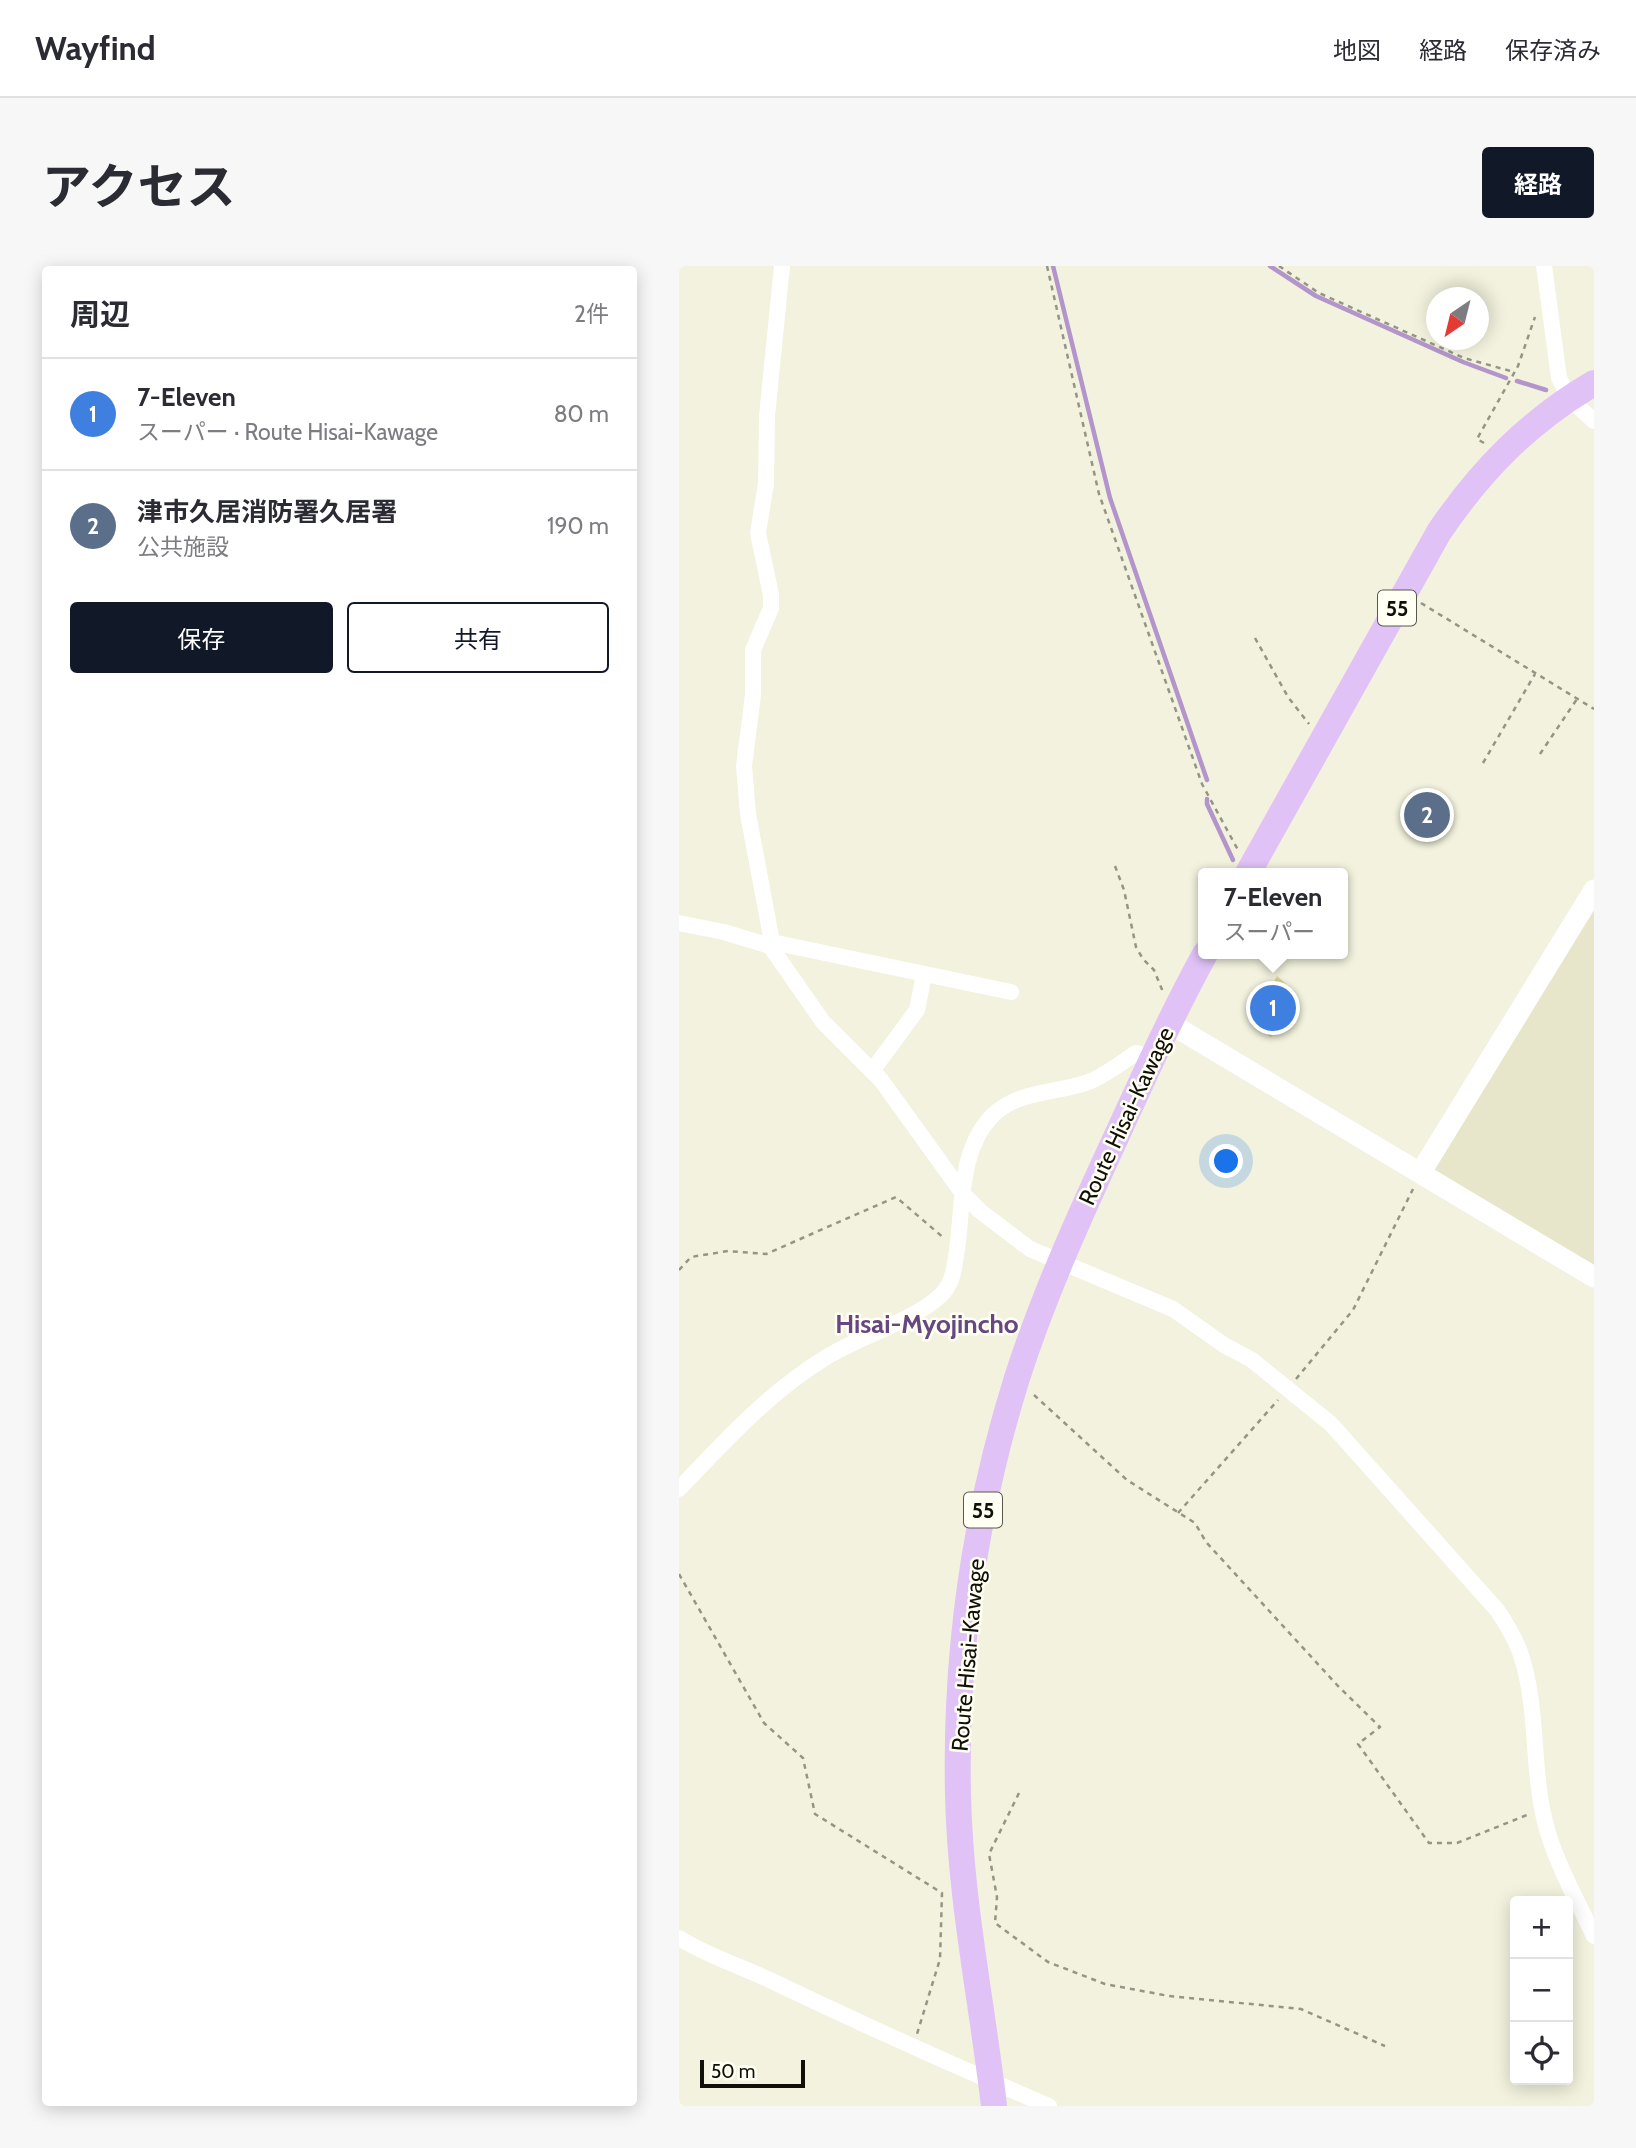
<!DOCTYPE html>
<html lang="ja">
<head>
<meta charset="utf-8">
<style>
	:root { --surface:#fff; --page:#f7f7f7; --text:#2b2b33; --muted:#7c7c81; --line:#e1e1e2; --accent:#111827 }
	body { margin:0; font-family:Cabin,"Noto Sans JP",sans-serif; background:var(--page); color:var(--text) }
	.controls { position:absolute; right:21px; bottom:21px; display:grid; overflow:hidden; border-radius:7px; box-shadow:0 4px 18px #0003 }
	.controls button { width:63px; height:63px; display:grid; place-items:center; padding:0; border:0; border-bottom:2px solid var(--line); background:var(--surface); color:var(--text); font:35px sans-serif }
	.compass { position:absolute; left:747px; top:21px; width:63px; height:63px; border-radius:50%; background:var(--surface); box-shadow:0 4px 18px #0003; rotate:215deg }
	.scale { position:absolute; left:21px; bottom:18px; width:105px; box-sizing:border-box; padding-left:7px; border:4px solid #101009; border-top:0; font-size:19px; line-height:24px; white-space:nowrap; color:#101009; -webkit-text-stroke:5px #fffff3; paint-order:stroke }
	.you { position:absolute; left:548px; top:896px; width:24px; height:24px; margin:-18px; border:5px solid #fff; border-radius:50%; background:#1a73e8; box-shadow:0 0 0 10px #1a73e833 }
	.badge { display:grid; place-items:center; width:46px; height:46px; border-radius:50%; background:var(--accent); color:#fff; font-size:23px; font-weight:700 }
	.pin { position:absolute; translate:-50% -50%; border:4px solid #fff; box-shadow:0 2px 7px #0006 }
	.popup { position:absolute; left:519px; top:602px; width:150px; height:91px; box-sizing:border-box; display:grid; place-content:center; border-radius:7px; background:var(--surface); filter:drop-shadow(0 2px 5px #0005); font-size:23px; white-space:nowrap; color:var(--muted) }
	.popup b { font-size:26px; color:var(--text) }
	.popup::after { content:''; position:absolute; left:50%; top:100%; margin-left:-14px; border:14px solid transparent; border-top-color:var(--surface) }
	.list { margin:0; padding:0; list-style:none }
	h2 { display:flex; justify-content:space-between; align-items:center; height:91px; margin:0; padding:0 28px; font-size:30px }
	h2 small { font-size:23px; font-weight:400; color:var(--muted) }
	.list li { display:grid; grid-template-columns:46px 1fr auto; gap:21px; align-items:center; box-sizing:border-box; height:112px; padding:0 28px; border-top:2px solid var(--line) }
	.list b { display:block; font-size:26px; white-space:nowrap }
	.list p { margin:0; font-size:23px; white-space:nowrap; color:var(--muted) }
	.list em { font-size:23px; font-style:normal; color:var(--muted) }
	.actions { display:flex; gap:14px; padding:21px 28px }
	.actions a { flex:1; padding:16px 0; border:2px solid var(--accent); border-radius:7px; text-align:center; font-size:24px; color:var(--accent) }
	.actions .main { background:var(--accent); color:#fff }
	.icon { flex:none; width:38px; height:38px; fill:none; stroke:currentColor; stroke-width:2; stroke-linecap:round; stroke-linejoin:round }
	.map { position:relative; flex:none; width:915px; height:1840px; overflow:hidden; border-radius:7px }
	header { display:flex; align-items:center; gap:42px; box-sizing:border-box; height:98px; padding:0 35px; background:var(--surface); border-bottom:2px solid var(--line) }
	header strong { font-size:33px }
	nav { display:flex; gap:38px; margin-inline-start:auto; font-size:24px }
	.intro { display:flex; align-items:center; justify-content:space-between; box-sizing:border-box; height:168px; padding:0 42px }
	h1 { margin:0; font-size:49px }
	.button { padding:18px 32px; border-radius:7px; background:var(--accent); color:#fff; font-size:24px; font-weight:700 }
	main { display:flex; gap:42px; padding:0 42px }
	aside { flex:1; background:var(--surface); border-radius:7px; box-shadow:0 4px 18px #0003 }
	.map>svg:first-child { display:block }
	.built { fill:#e7e6cb }
	.lines { fill:none; stroke-linecap:round; stroke-linejoin:round }
	.stream { stroke:#b395cb; stroke-width:4.5 }
	.building { fill:#d9d695 }
	.path { stroke:#959587; stroke-width:2.5; stroke-dasharray:5 5; stroke-linecap:butt }
	.minor { stroke:#fff; stroke-width:16 }
	.tertiary { stroke:#fff; stroke-width:21 }
	.primary { stroke:#e0c2f6; stroke-width:26 }
	.labels { text-anchor:middle; dominant-baseline:central; stroke-width:5; stroke-linejoin:round; paint-order:stroke }
	.shield { fill:#fffff3; stroke:#58584f; stroke-width:2 }
	.shield-label { font-size:21px; font-weight:bold; fill:#101009 }
	.street-label { font-size:23px; fill:#101009; stroke:#fffff3 }
	.quarter-label { font-size:26px; font-weight:bold; fill:#684681; stroke:#fffff3 }
</style>
</head>
<body>
<header>
<strong>Wayfind</strong>
<nav><a>地図</a><a>経路</a><a>保存済み</a></nav>
</header>
<div class="intro"><h1>アクセス</h1><a class="button">経路</a></div>
<main>
<aside>
<h2>周辺<small>2件</small></h2>
<ul class="list">
<li><span class="badge" style="background:#3f7fe0">1</span><div><b>7-Eleven</b><p>スーパー · Route Hisai-Kawage</p></div><em>80 m</em></li>
<li><span class="badge" style="background:#5c6f8a">2</span><div><b>津市久居消防署久居署</b><p>公共施設</p></div><em>190 m</em></li>
</ul>
<div class="actions"><a class="main">保存</a><a>共有</a></div>
</aside>
<div class="map">
<svg width="915" height="1840" viewBox="0 0 915 1840">
	<rect width="100%" height="100%" fill="#f2f2de"/>
	<!-- built -->
	<path class="built" d="M915,624V1011L742,906Z"/>
	<g class="lines">
		<!-- stream -->
		<g class="stream">
			<path d="M374,0L431,232L528,514"/>
			<path d="M591,0L637,30L784,96L827,112"/>
			<path d="M838,115L867,124"/>
			<path d="M528,533V538L554,594"/>
		</g>
	</g>
	<!-- building -->
	<path class="building" d="M598,710L616,726L592,771L572,758Z"/>
	<g class="lines">
		<!-- path -->
		<g class="path">
			<path d="M368,0L420,228L523,518L559,584"/>
			<path d="M600,0L640,27L785,92L835,106"/>
			<path d="M805,177L798,173L839,100L856,51"/>
			<path d="M742,337L915,443"/>
			<path d="M576,372L609,431L630,458"/>
			<path d="M861,488L898,433"/>
			<path d="M804,497L856,408"/>
			<path d="M436,600L445,624L457,681L464,693L475,704L484,726"/>
			<path d="M0,1004L12,991L49,985L87,988L217,931L266,973"/>
			<path d="M617,1113L674,1044L734,923"/>
			<path d="M355,1129L448,1214L516,1257L527,1276L659,1420L701,1461L679,1478L750,1577H778L848,1549"/>
			<path d="M499,1247L599,1134"/>
			<path d="M0,1308L85,1457L124,1492L136,1548L263,1627L261,1693L238,1768"/>
			<path d="M340,1527L310,1588L318,1631L316,1657L369,1696L426,1718L490,1730L622,1743L706,1780"/>
		</g>
		<!-- minor -->
		<g class="minor">
			<path d="M865,0L880,112L891,133L915,155"/>
			<path d="M0,657L45,666L91,680L144,756L202,814L285,929L301,945L351,983L494,1043L545,1079L573,1094L652,1158L818,1344C827,1357 835,1371 841,1386C861,1444 851,1508 869,1567C880,1602 899,1637 915,1670"/>
			<path d="M93,676L69,548L65,500L74,429V384L92,342V329L79,267L87,217L88,150L103,0"/>
			<path d="M91,680L93,676L332,726"/>
			<path d="M193,805L238,744L245,708"/>
			<path d="M0,1223C46,1175 89,1127 146,1092C179,1071 235,1055 262,1029C273,1018 275,1005 277,990C285,944 278,886 313,850C340,823 380,828 412,815C428,808 442,797 457,787L474,791"/>
			<path d="M0,1672C30,1691 65,1701 97,1717C187,1760 278,1801 370,1840"/>
		</g>
		<!-- tertiary -->
		<g class="tertiary">
			<path d="M490,757L915,1011"/>
			<path d="M742,906L915,624"/>
		</g>
		<!-- primary -->
		<g class="primary">
			<path d="M569,607L760,266C802,204 850,155 915,117"/>
			<path d="M315,1840C303,1736 281,1633 279,1528C276,1388 296,1246 338,1112C365,1028 402,947 439,867C467,806 494,746 526,688"/>
		</g>
	</g>
	<g class="labels">
		<!-- shield labels -->
		<g class="shield">
			<rect x="699" y="324.5" width="38" height="35" rx="5"/>
			<rect x="285" y="1226.5" width="38" height="35" rx="5"/>
		</g>
		<g class="shield-label">
			<text x="718" y="342">55</text>
			<text x="304" y="1244">55</text>
		</g>
		<!-- street labels -->
		<g class="street-label">
			<text transform="translate(447 850) rotate(-65)">Route Hisai-Kawage</text>
			<text transform="translate(289 1389) rotate(-85)">Route Hisai-Kawage</text>
		</g>
		<!-- quarter labels -->
		<g class="quarter-label">
			<text x="248" y="1058">Hisai-Myojincho</text>
		</g>
	</g>
</svg>
<div class="controls">
<button>+</button>
<button>−</button>
<button><svg class="icon" aria-label="locate" viewBox="0 0 24 24"><circle cx="12" cy="12" r="6"/><path d="M12 2v4M12 18v4M2 12h4M18 12h4"/></svg></button>
</div>
<svg class="compass" viewBox="-18 -18 36 36"><path d="M0-13l5 13h-10z" fill="#e53935"/><path d="M0 13l5-13h-10z" fill="#7c7c81"/></svg>
<div class="scale">50 m</div>
<div class="you"></div>
<div class="pin badge" style="left:594px;top:742px;background:#3f7fe0">1</div>
<div class="popup"><b>7-Eleven</b>スーパー</div>
<div class="pin badge" style="left:748px;top:549px;background:#5c6f8a">2</div>
</div>
</main>
</body>
</html>
